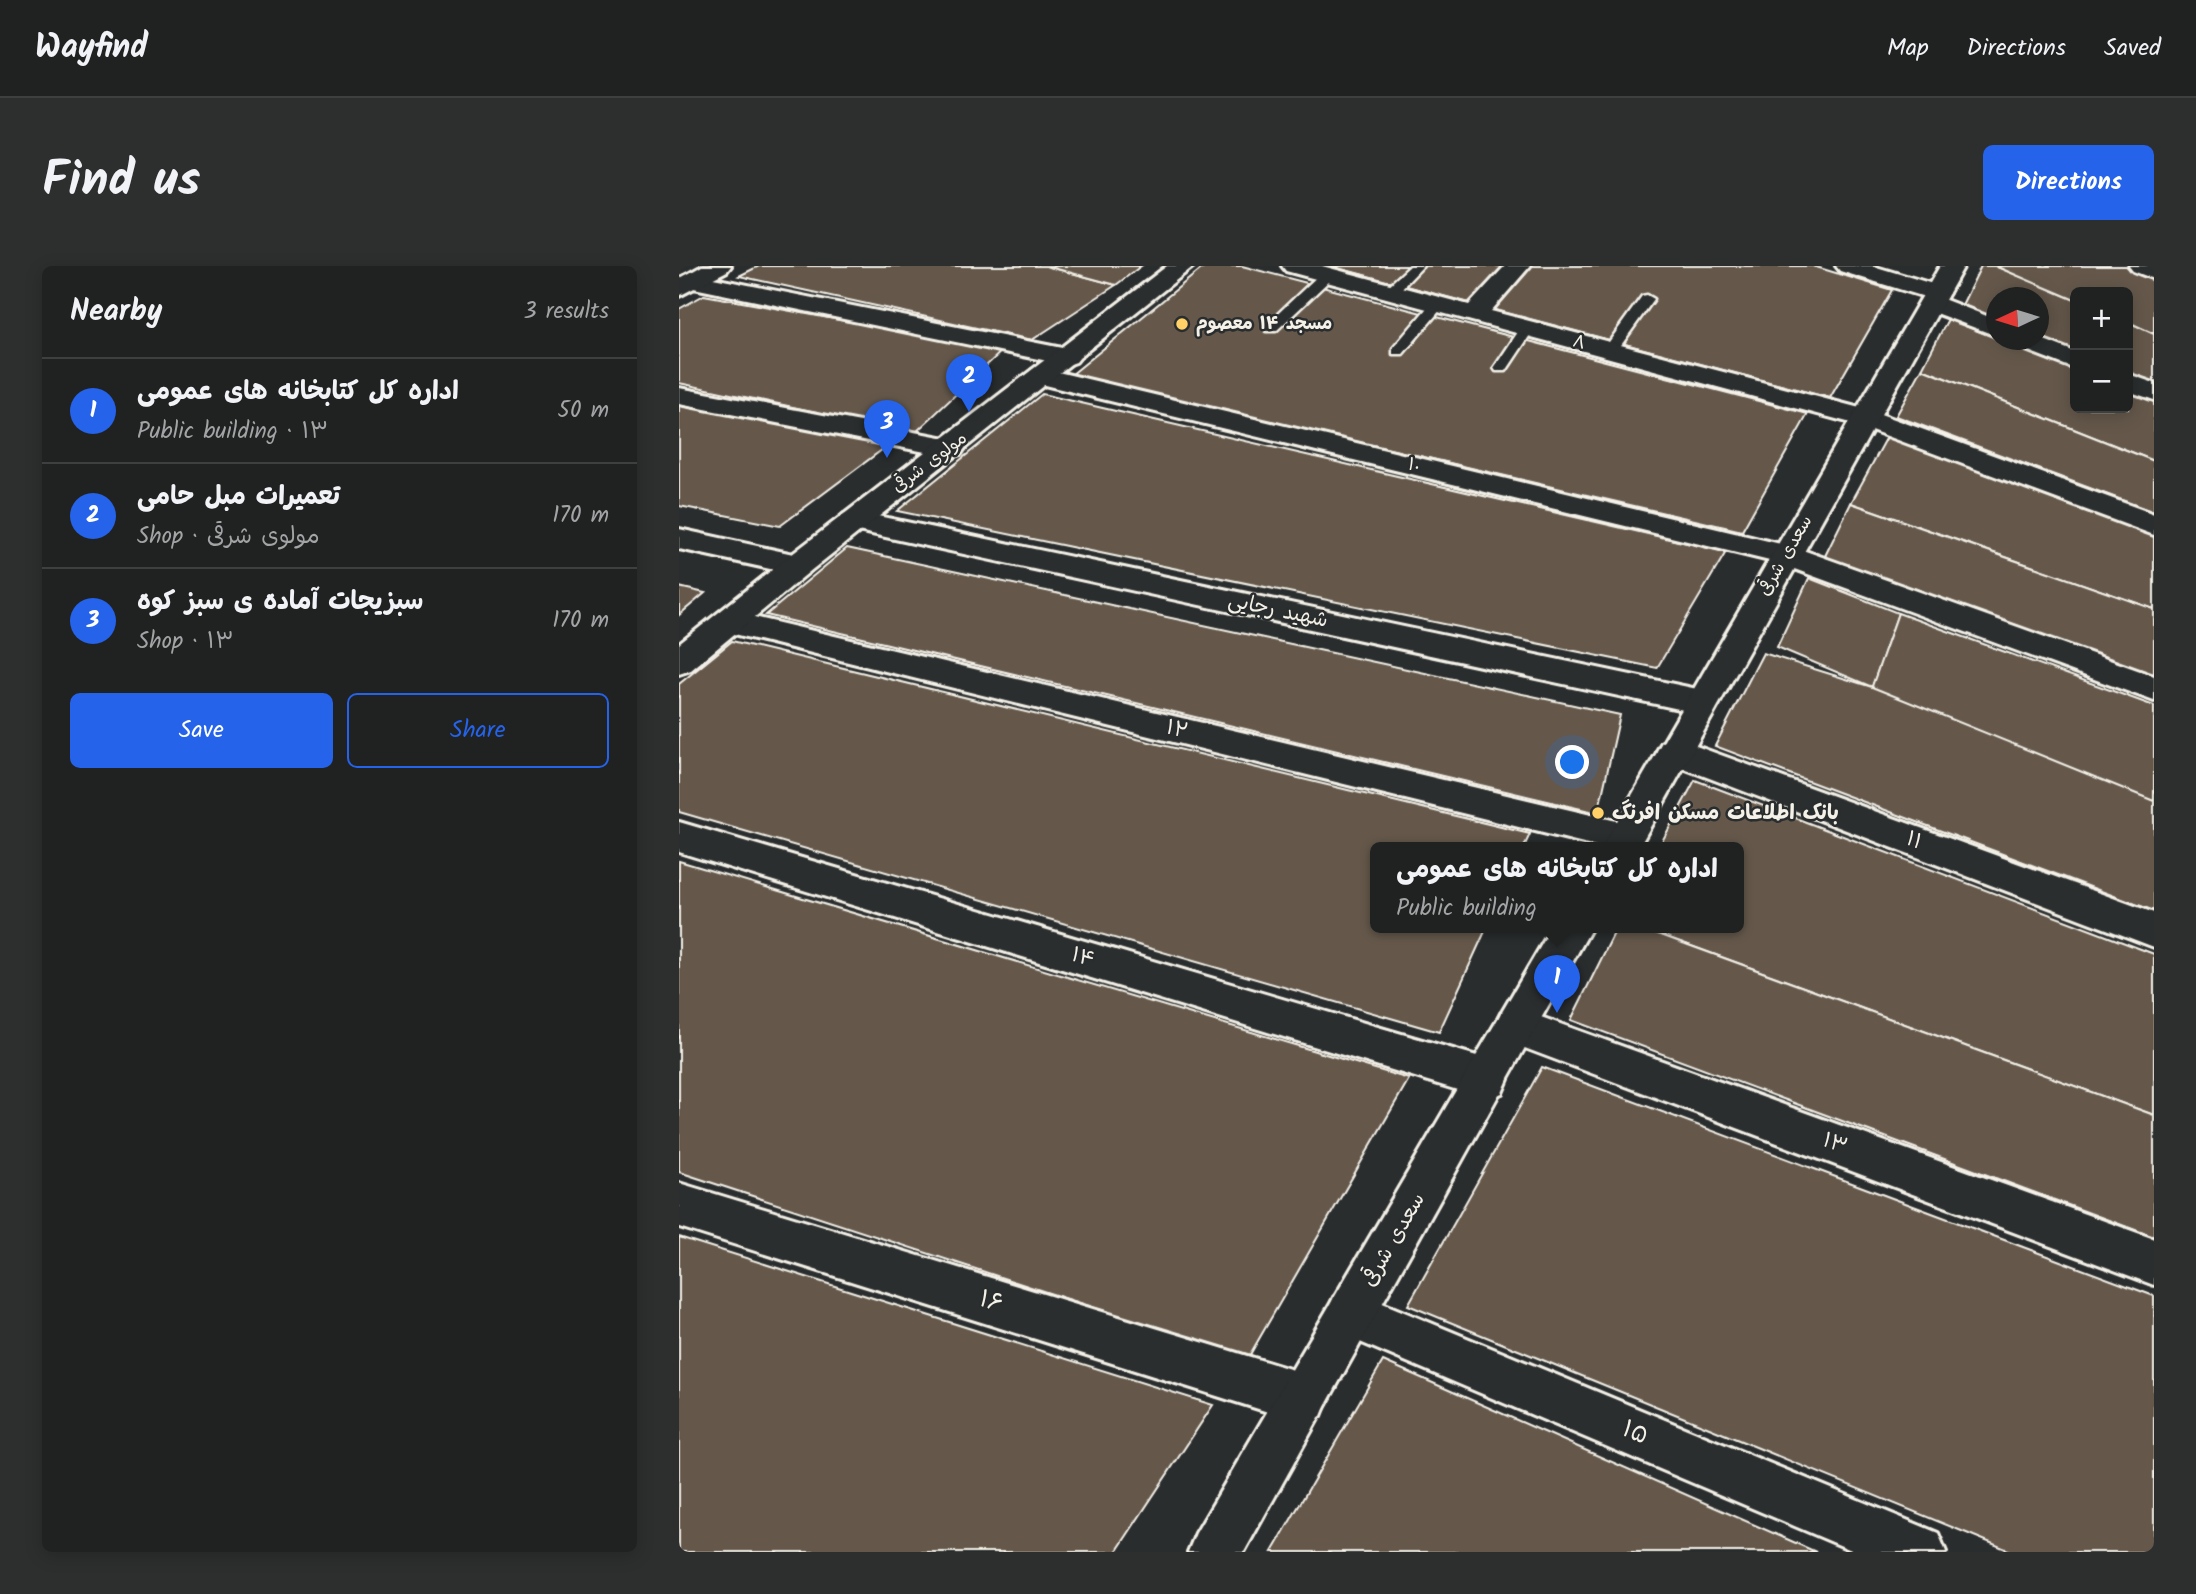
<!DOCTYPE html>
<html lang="en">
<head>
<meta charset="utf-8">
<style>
	:root { --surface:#202222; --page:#2d2f2f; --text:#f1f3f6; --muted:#a2a4a5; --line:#3d3f40; --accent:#2563eb }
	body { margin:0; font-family:Kalam,"Playpen Sans Arabic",sans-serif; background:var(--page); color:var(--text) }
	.controls { position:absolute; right:21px; top:21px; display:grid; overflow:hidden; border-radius:10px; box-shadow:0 4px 18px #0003 }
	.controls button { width:63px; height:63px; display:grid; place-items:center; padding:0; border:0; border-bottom:2px solid var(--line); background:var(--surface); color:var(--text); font:35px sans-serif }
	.compass { position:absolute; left:1307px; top:21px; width:63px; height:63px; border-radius:50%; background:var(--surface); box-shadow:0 4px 18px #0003; rotate:266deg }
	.you { position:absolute; left:894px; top:497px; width:24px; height:24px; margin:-18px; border:5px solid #fff; border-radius:50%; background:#1a73e8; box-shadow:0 0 0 10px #1a73e833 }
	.badge { display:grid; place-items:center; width:46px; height:46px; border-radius:50%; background:var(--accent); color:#fff; font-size:23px; font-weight:700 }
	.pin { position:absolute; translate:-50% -58px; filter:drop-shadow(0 2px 4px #0008) }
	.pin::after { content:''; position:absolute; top:37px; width:24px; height:21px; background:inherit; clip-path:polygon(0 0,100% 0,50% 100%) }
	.popup { position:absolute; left:691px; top:576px; width:374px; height:91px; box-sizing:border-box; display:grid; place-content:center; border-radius:10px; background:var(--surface); filter:drop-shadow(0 2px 5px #0005); font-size:23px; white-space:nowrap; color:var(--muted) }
	.popup b { font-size:26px; color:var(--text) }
	.popup::after { content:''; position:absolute; left:50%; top:100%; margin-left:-14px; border:14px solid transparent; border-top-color:var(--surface) }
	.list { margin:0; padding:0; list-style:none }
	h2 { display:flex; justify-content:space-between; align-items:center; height:91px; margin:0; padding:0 28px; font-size:30px }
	h2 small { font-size:23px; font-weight:400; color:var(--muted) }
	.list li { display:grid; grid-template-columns:46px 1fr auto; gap:21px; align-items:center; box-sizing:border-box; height:105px; padding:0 28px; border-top:2px solid var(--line) }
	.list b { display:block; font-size:26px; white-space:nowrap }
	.list p { margin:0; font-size:23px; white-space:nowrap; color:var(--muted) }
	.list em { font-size:23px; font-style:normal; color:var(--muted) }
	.actions { display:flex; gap:14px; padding:21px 28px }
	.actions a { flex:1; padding:16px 0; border:2px solid var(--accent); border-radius:10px; text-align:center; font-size:24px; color:var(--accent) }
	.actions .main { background:var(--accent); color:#fff }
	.map { position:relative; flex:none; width:1475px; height:1286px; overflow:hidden; border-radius:10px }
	header { display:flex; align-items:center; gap:42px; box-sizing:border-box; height:98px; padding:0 35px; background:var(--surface); border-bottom:2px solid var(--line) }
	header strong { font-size:33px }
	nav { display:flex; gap:38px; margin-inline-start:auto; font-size:24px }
	.intro { display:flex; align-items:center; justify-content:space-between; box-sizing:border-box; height:168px; padding:0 42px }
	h1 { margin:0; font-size:49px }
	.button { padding:18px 32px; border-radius:10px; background:var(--accent); color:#fff; font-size:24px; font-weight:700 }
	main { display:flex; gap:42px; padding:0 42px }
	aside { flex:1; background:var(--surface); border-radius:10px; box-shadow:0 4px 18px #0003 }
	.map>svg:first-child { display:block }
	.building { fill:#65584c; stroke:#f4f1e8; stroke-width:2 }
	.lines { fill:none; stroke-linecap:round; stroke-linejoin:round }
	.service-casing { stroke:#f4f1e8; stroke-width:5 }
	.minor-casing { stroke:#f4f1e8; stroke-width:6 }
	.secondary-casing { stroke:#f4f1e8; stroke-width:6 }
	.service { fill:#2a2d2e; fill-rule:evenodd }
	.minor { fill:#2a2d2e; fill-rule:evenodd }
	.secondary { fill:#2a2d2e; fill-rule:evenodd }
	.poi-dot { fill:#ffd166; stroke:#2a2d2e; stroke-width:2.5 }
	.labels { text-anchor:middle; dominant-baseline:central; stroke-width:5; stroke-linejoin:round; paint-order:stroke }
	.far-poi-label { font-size:18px; font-weight:bold; fill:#f4f1e8; stroke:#2a2d2e; text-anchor:start }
	.far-street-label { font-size:18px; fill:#f4f1e8; stroke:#2a2d2e }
	.street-label { font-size:21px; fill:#f4f1e8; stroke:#2a2d2e }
	.poi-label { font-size:21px; font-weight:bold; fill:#f4f1e8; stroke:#2a2d2e; text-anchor:start }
	.near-street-label { font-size:24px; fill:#f4f1e8; stroke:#2a2d2e }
</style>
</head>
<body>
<header>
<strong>Wayfind</strong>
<nav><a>Map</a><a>Directions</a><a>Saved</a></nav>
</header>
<div class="intro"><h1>Find us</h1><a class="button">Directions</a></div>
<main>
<aside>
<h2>Nearby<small>3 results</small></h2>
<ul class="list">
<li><span class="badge">1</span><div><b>اداره کل کتابخانه های عمومی</b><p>Public building · ۱۳</p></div><em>50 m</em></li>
<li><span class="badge">2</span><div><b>تعمیرات مبل حامی</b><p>Shop · مولوی شرقی</p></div><em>170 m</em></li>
<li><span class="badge">3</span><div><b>سبزیجات آماده ی سبز کوه</b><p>Shop · ۱۳</p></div><em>170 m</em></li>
</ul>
<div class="actions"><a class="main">Save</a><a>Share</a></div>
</aside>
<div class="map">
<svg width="1475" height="1286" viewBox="0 0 1475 1286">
	<rect width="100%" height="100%" fill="#2a2d2e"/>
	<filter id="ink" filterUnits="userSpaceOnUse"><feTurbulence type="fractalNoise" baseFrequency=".0143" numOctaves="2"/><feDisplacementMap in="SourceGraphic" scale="14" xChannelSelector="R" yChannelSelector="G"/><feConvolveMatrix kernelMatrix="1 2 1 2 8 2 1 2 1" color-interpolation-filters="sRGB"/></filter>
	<g filter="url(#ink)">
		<!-- building -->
		<g class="building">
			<path d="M80,0H367L437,19L353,74L60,10Z"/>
			<path d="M367,0H462L437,19Z"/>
			<path d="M526,0H563L1129,148L1063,265L392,109Z"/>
			<path d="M650,0H1134L1213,24L1151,132Z"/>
			<path d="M1302,0H1316L1396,34V86L1360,71V32H1318V55L1282,41Z"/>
			<path d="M1316,0H1447L1475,13V68L1449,56V26H1396V34Z"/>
			<path d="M25,29L324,84L236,167L0,117V43Z"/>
			<path d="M1269,53L1396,104V142H1449V125L1475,136V195L1243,103Z"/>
			<path d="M1449,56L1475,68V117L1449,106Z"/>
			<path d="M1243,103L1475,195V246L1217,150Z"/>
			<path d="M363,128L1047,286L978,402L218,245Z"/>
			<path d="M0,139L212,177L101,260L0,240Z"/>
			<path d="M1209,169L1475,268V343L1172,237Z"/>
			<path d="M1172,237L1475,343V413L1144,294Z"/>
			<path d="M168,282L941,449L919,547L87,349Z"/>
			<path d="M1130,312L1219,347L1193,421L1098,381Z"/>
			<path d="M0,321L26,327L0,349Z"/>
			<path d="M1219,347L1475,440V551L1186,440Z"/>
			<path d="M53,375L851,568L845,581H696V661H808L760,766L0,546V418Z"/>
			<path d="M1084,387L1193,421L1475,535V645L1036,480Z"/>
			<path d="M1016,514L1475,688V849L960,661H1060V581H980Z"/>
			<path d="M0,595L730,813L569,1092L0,906Z"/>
			<path d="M938,661H960L1475,849V971L892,754Z"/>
			<path d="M863,801L1475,1030V1286H1334L729,1039Z"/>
			<path d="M0,971L534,1139L437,1286H0Z"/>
			<path d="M704,1095L1137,1286H593Z"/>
		</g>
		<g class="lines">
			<!-- service casing -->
			<g class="service-casing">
				<g id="service">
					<path d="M731,0H744L716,29H706V23Z"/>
					<path d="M648,5L653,6V12L597,65H587V59L643,6Z"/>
					<path d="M968,29L975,33L935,89H925V83L963,30Z"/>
					<path d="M758,35L763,36V42L724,88H714V82L753,36Z"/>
					<path d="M848,59L855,63L827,105H817L815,102L843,60Z"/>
				</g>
			</g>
			<!-- minor casing -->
			<g class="minor-casing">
				<g id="minor">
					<path d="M603,0H643L790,39L826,0H851L812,45L1196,146L1475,248V269L1176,158L607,5Z"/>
					<path d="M1157,0H1194L1267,22L1270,27L1264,33L1318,54V70L1243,42L1240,37L1246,31L1161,5Z"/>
					<path d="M1450,0H1475V13L1454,5Z"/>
					<path d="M14,8L388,83L397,86L401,91L397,96L388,99L5,20L2,15L5,10Z"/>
					<path d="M1360,72L1396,86V103L1334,79L1330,74Z"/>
					<path d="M362,102L1118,282L1475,410V435L1099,297L353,116L349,110L353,104Z"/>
					<path d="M1449,108L1475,117V134L1449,125Z"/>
					<path d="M0,122L272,173L282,176L286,182L282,188L272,191L0,138Z"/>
					<path d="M175,245L1023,424L1035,427L1040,436L1035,445L1023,448L165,262L160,255L165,248Z"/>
					<path d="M0,263L119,289L130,292L134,299L130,306L119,309L0,283Z"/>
					<path d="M50,345L946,557L959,562L964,572L960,581H921L39,364L34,356L39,348Z"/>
					<path d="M995,472L1475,647V681L983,494L978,485L983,476Z"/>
					<path d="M0,556L808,793L823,799L829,813L823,827L808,833L0,586Z"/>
					<path d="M837,742L1475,973V1019L822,773L816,760L822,747Z"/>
					<path d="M0,917L624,1107L642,1114L649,1132L642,1150L624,1157L0,961Z"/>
					<path d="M672,1024L1259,1267L1267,1286H1177L655,1065L648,1048L655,1031Z"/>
				</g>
			</g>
			<!-- secondary casing -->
			<g class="secondary-casing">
				<g id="secondary">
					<path d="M23,0H52L48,5L0,30V13Z"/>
					<path d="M488,0H515L130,306L12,404L0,408V378L108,292Z"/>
					<path d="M1261,0H1285L960,581H923Z"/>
					<path d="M873,661H913L565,1286H509L517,1267Z"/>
				</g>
			</g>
			<!-- service -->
			<use href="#service" class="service"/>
			<!-- minor -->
			<use href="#minor" class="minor"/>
			<!-- secondary -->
			<use href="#secondary" class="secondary"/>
		</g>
	</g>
	<!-- markers -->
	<g class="poi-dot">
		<circle cx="503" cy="58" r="7"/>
		<circle cx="919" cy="547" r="7"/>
	</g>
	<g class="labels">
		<!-- far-poi labels -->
		<g class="far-poi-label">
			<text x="517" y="58">مسجد ۱۴ معصوم</text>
		</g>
		<!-- far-street labels -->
		<g class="far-street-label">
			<text transform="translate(900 77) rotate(15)">۸</text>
			<text transform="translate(251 197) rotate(-37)">مولوی شرقی</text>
			<text transform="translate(735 200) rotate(13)">۱۰</text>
			<text transform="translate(1107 290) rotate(-60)">سعدی شرقی</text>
		</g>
		<!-- street labels -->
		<g class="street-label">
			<text transform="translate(599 345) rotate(12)">شهید رجایی</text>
			<text transform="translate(498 464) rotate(14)">۱۲</text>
			<text transform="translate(1235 575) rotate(20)">۱۱</text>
			<text transform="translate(404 692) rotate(17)">۱۴</text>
			<text transform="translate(1156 878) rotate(20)">۱۳</text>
			<text transform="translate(715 974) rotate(-60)">سعدی شرقی</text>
		</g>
		<!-- poi labels -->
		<g class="poi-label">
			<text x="933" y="547">بانک اطلاعات مسکن افرنگ</text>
		</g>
		<!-- near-street labels -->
		<g class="near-street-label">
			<text transform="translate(312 1036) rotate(17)">۱۶</text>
			<text transform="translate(956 1167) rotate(23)">۱۵</text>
		</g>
	</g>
</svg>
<div class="controls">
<button>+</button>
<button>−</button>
</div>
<svg class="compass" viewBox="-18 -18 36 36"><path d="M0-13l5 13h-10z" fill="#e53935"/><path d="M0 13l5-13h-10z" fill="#a2a4a5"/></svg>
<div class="you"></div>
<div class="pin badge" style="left:878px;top:747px">1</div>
<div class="popup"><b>اداره کل کتابخانه های عمومی</b>Public building</div>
<div class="pin badge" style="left:290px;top:146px">2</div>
<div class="pin badge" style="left:208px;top:192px">3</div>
</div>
</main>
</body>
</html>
